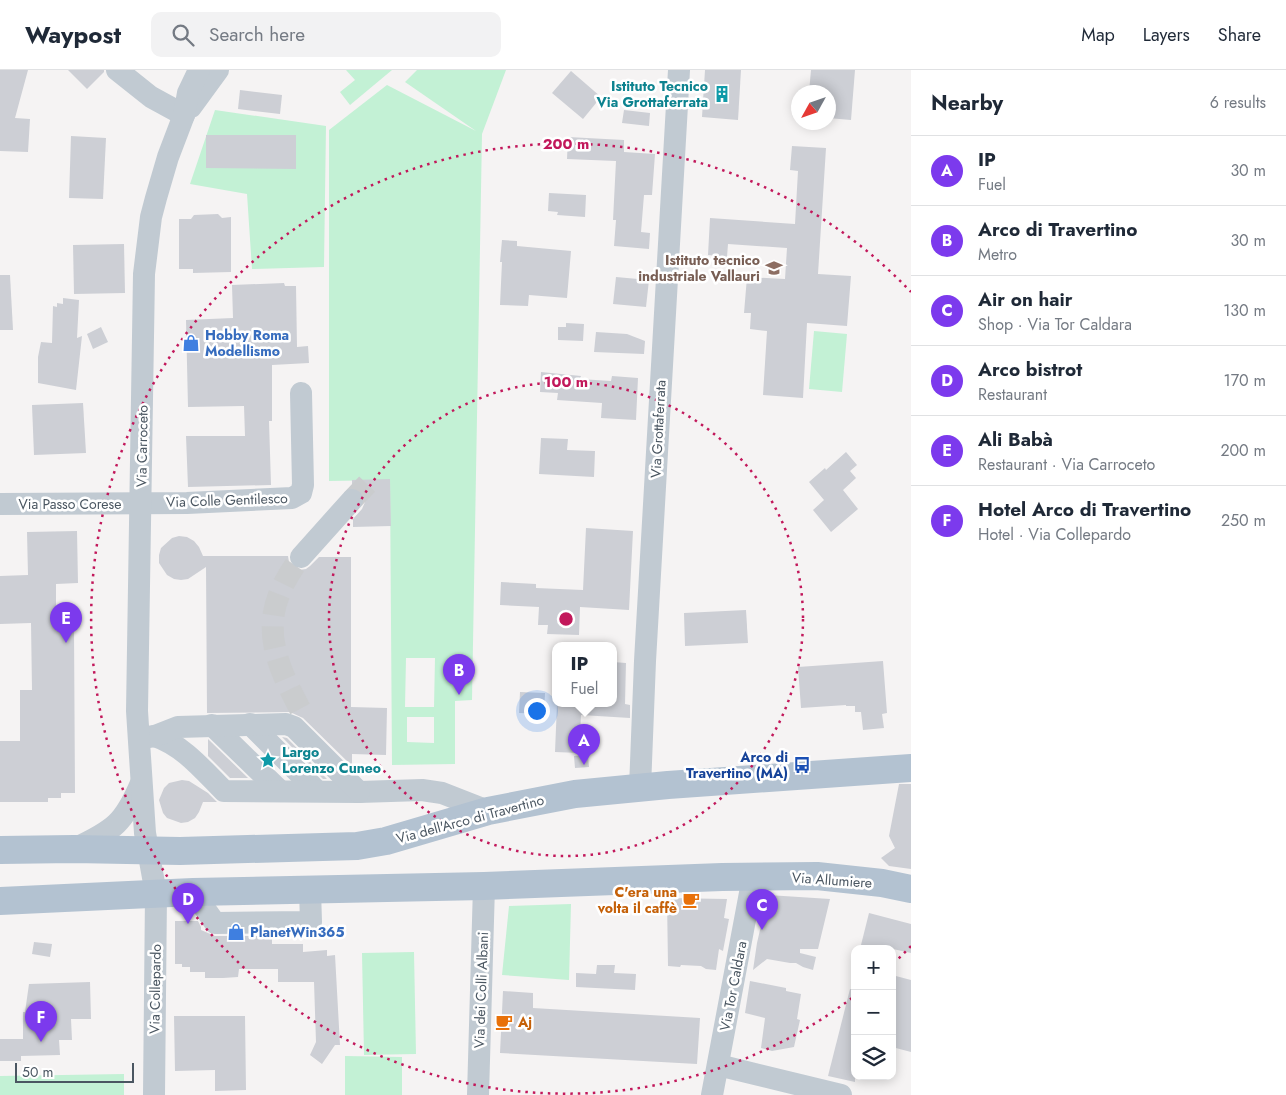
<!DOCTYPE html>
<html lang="en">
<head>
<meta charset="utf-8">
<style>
	:root { --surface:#fff; --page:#f2f2f3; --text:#1f2937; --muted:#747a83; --line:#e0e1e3; --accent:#7c3aed }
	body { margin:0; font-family:Jost,sans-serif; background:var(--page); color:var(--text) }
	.controls { position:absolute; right:15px; bottom:15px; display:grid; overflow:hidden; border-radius:10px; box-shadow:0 2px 12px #0003 }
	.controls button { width:45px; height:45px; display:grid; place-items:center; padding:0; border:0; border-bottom:1px solid var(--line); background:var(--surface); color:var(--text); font:25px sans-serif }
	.compass { position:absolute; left:791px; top:15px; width:45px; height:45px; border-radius:50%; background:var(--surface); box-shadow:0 2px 12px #0003; rotate:230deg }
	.scale { position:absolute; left:15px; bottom:12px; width:119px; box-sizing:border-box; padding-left:5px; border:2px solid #4a5661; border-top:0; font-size:14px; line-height:18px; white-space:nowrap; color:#4a5661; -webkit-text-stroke:4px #fff; paint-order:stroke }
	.you { position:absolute; left:536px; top:640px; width:18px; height:18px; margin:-12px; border:4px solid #fff; border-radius:50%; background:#1a73e8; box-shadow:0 0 0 8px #1a73e833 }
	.badge { display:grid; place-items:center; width:32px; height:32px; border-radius:50%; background:var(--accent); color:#fff; font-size:16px; font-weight:700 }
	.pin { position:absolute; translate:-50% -41px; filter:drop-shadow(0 1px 2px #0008) }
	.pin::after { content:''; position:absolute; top:26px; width:18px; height:15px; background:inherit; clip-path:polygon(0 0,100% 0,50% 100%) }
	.popup { position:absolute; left:552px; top:572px; width:65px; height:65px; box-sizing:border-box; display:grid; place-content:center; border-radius:10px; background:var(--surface); filter:drop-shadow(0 1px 4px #0005); font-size:16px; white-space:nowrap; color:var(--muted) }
	.popup b { font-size:19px; color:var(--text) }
	.popup::after { content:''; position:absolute; left:50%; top:100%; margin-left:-10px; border:10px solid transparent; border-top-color:var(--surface) }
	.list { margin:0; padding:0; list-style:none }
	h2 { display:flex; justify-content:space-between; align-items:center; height:65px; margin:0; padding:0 20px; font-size:21px }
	h2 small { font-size:16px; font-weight:400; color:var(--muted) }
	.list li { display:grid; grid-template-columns:32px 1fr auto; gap:15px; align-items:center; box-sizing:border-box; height:70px; padding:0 20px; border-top:1px solid var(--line) }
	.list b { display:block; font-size:19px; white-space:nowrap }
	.list p { margin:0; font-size:16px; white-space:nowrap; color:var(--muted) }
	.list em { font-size:16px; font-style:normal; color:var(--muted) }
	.icon { flex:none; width:28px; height:28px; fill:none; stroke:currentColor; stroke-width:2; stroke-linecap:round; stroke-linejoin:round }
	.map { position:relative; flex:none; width:911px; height:1025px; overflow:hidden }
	header { display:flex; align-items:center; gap:30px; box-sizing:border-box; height:70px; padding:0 25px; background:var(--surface); border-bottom:1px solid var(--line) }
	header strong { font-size:24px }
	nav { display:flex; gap:28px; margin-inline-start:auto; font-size:18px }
	.search { width:350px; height:45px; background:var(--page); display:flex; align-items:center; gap:12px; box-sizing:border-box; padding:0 18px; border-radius:10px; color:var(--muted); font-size:19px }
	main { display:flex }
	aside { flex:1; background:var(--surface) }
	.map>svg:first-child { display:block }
	.green { fill:#c3f1d5; fill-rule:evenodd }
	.building { fill:#cdcfd5 }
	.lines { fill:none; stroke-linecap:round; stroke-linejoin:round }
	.minor-tunnel { stroke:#caccce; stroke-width:22; stroke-dasharray:22 11; stroke-linecap:butt }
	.minor { stroke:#c1cad2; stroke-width:22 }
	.major { stroke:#b3c2d1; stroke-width:28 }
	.ring { fill:none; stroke:#c2185b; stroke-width:2.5; stroke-dasharray:2.5 5 }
	.labels { text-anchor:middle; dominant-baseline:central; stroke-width:5; stroke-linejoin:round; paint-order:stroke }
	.culture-label { font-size:14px; font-weight:bold; fill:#0d838f; stroke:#fff; text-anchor:end }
	.education-label { font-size:14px; font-weight:bold; fill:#785e54; stroke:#fff; text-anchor:end }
	.shop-label { font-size:14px; font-weight:bold; fill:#366cbe; stroke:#fff; text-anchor:start }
	.street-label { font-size:14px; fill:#4a5661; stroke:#fff }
	.transit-label { font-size:14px; font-weight:bold; fill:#164399; stroke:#fff; text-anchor:end }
	.food-label { font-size:14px; font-weight:bold; fill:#c56008; stroke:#fff; text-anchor:end }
	.centre { fill:#c2185b; stroke:#fff; stroke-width:2.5 }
	.ring-label { font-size:15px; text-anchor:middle; font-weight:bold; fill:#c2185b; stroke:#fff; stroke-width:5; stroke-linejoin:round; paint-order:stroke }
</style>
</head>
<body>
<header>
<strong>Waypost</strong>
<div class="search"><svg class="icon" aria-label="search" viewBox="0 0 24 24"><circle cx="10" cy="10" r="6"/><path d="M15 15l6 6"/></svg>Search here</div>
<nav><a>Map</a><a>Layers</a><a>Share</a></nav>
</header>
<main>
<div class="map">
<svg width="911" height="1025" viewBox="0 0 911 1025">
	<rect width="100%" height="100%" fill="#f5f3f3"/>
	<!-- green -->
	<g class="green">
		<path d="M346,0H392L350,35L340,22L355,10Z"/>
		<path d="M417,0H506L482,64L472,630L455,631V694L392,695L390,410L329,411V60L387,15L476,61L405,12ZM406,588H435L434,637H405ZM407,647H434V673L407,672Z"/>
		<path d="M215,40L326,56L324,197L252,199L247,124L190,114Z"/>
		<path d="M814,261L847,264L842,322L809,319Z"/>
		<path d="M571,834L569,910L502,905L509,836Z"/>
		<path d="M414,882L416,984L364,985L362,883Z"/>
		<path d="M345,986L402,987V1025H345Z"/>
		<path d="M124,1004V1025H0V1006Z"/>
	</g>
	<!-- building -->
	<g class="building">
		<path d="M0,0H28L15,48L30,49L28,82L0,81Z"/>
		<path d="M68,0H104V2L87,19Z"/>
		<path d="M705,0H741L738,50L702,47Z"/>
		<path d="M811,0H855L851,50L828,48V22H809Z"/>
		<path d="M571,1L601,27L583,49L552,23Z"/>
		<path d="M240,20L282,25L280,44L238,39Z"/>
		<path d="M624,40L650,43L649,56L622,53Z"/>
		<path d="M206,65H296V99L206,98Z"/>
		<path d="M71,66L106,68L103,129L69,128Z"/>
		<path d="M568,67L624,70V82L655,84L652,125H644L641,162L650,163L649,179L614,176L616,150H613L616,91L567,89Z"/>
		<path d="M792,76L826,78L818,204L851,206L847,256L807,253L803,328L763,325L767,261L750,259L751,243H744L747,207L785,209L787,178L728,174L727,187L708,185L710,148L795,154L798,101L790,100Z"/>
		<path d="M549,123L586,125L585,147L557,145L558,142L548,141Z"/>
		<path d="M218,144L222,148L231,147V202L193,203V199H179V149H191L194,145Z"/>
		<path d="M502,170L517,171V176L571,181L567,228L529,225L528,236L500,235L502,192H500Z"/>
		<path d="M124,174L125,223L74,224L73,175Z"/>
		<path d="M0,205H10L13,260H0Z"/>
		<path d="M616,207L649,210L646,237L613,234Z"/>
		<path d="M284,213L285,216H296L297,277L308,276L309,293L272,295V351H269L271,415L188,417L186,366H245L244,336L188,337L186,250L233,248L232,215Z"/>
		<path d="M63,228L79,230L77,268L82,266L76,320L38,313V287L41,272L52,273L53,236L57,237V233L63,234Z"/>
		<path d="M566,253L584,254L583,271L558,270V257H566Z"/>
		<path d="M101,257L108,272L93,279L87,264Z"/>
		<path d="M596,262L627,264L645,271L644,284L594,282Z"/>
		<path d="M541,302L581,306L580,309L611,311L612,306L638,308L636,350L601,348L602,333L557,330L558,323L540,322Z"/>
		<path d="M83,333L86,383L34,385L32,335Z"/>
		<path d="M541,368L568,369L567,380L595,381L594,407L539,404Z"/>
		<path d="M846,382L857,395L850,401L856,408L843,420L858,439L831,462L813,440L824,430L809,412L825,398L826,400Z"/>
		<path d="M390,409L391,456L353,457V449L362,439L365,432L364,425L361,421L352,417V410Z"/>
		<path d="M586,458L633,461L629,540L580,537L579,565L547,564L548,555H538L539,537L500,535L501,512L536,514V518L583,520Z"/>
		<path d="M77,461L78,513L56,514V561L74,560L75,723H61V728H48V732H0V671H20V620H32L31,553L0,554V506L28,505L27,462Z"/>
		<path d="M179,466L187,467L194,471L199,477L203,486H288L289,492L292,496L299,500L306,499L310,496L319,487H351V637L387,638L386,685L352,684V696L303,648L290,642L207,643L206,497L188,509L181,510L174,509L167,505L159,493V485L161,478L172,468Z"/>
		<path d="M746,540L748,573L685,576L684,543Z"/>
		<path d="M883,591L887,643L882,644L884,658L863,660L861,642H855V636H846V635L801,638L798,597Z"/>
		<path d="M613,592L626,593L625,634L630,635V648L581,645L579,683L555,682L557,634H613Z"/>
		<path d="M520,622L545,623L544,644L519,643Z"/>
		<path d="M282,667L287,668L327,709H323Z"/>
		<path d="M208,669L248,708H230L208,686Z"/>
		<path d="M588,685L589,697L575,698L574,686Z"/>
		<path d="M182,710L189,711L208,723L217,732H203L199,742L195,748L188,752L181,753L167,748L163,743L159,730L164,718L169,713Z"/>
		<path d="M899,714H911V799L889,796L881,788L895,778L889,766Z"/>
		<path d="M768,825L830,829L818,879H800V883L816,887L813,900L803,897L796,893H790L767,889L753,900L757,873Z"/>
		<path d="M667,828L727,829L724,848L729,849L723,881L719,879L716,900L706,899L701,896L681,895L680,897L668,896Z"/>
		<path d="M869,843L911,854V883L893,879H860Z"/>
		<path d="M175,851H198L201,857V860L215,866H272V874H303V882L327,880V886L335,885L340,975H335L322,994L310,985L316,972L314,912H278V899H239L238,907L223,908H205V902H190V897H182V894H175Z"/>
		<path d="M34,872L52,874L50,887L32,884Z"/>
		<path d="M597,895H615L614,903L636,904L635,920L576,917V903L596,904Z"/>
		<path d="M892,905L911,910V982L892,977Z"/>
		<path d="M750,911L786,918V921L801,924L797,949L800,950L794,977L772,981L761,978L765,948L745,943Z"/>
		<path d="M90,912L91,949H71L72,970H59L60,985L21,986V991H0V969H23V942H25L29,914Z"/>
		<path d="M850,919L855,920V1012L828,1006Z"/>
		<path d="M503,921L533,923V938L700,948L697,994L500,983Z"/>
		<path d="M174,946H245L246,1020L215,1021V1000L175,1001Z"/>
	</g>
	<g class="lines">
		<!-- minor-tunnel -->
		<g class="minor-tunnel">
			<path d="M352,430L371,410"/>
			<path d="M300,639C269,581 258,543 301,487"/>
		</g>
		<!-- minor -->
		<g class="minor">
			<path d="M117,0L151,27L184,45"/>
			<path d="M191,37L218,0"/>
			<path d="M0,434L187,433L292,428L301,423L303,415L301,323"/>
			<path d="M301,487L352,430"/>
			<path d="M250,654L317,721"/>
			<path d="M212,655L280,721"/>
			<path d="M155,666C184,676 203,700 224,721L359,722L422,720L442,723L488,741"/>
			<path d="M148,667L155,666L178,657L286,654L294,657L359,722"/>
			<path d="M640,718L645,591L679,0"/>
			<path d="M76,778C114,760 124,753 141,713"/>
			<path d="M193,822L215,853L311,852L310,820"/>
			<path d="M718,995L841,1025"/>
			<path d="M154,1025L156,824L145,763L137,641L144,204L151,147L156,128L168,87L184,45L188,23L199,0"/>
			<path d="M478,1025L484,816"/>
			<path d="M712,1025L753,807"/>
		</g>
		<!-- major -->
		<g class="major">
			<path d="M0,780L74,779L180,781L357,776L386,771L488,741L575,724L668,715L911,698"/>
			<path d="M0,831L193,822L484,816L722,807L817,806L882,813L911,819"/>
		</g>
	</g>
	<!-- distance rings -->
	<g class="ring">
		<circle cx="566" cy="549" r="237"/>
		<path d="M911 876A475 475 0 0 1 893 894M852 928A475 475 0 1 1 911 222"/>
	</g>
	<!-- icons -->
	<defs>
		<g id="building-bare" transform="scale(1.35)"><path d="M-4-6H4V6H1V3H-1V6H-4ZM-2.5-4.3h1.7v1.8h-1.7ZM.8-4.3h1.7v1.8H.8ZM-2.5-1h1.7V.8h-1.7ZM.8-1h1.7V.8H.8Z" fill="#0f9aa8" stroke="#fff" stroke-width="2.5" paint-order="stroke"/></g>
		<g id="school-bare" transform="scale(1.35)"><path d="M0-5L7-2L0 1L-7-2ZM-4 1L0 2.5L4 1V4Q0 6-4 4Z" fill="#8d6e63" stroke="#fff" stroke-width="2.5" paint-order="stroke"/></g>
		<g id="shop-bare" transform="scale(1.35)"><path d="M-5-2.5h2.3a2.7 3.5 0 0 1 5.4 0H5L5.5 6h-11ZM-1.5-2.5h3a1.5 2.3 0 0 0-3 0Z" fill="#3f7fe0" stroke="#fff" stroke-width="2.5" paint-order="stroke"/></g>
		<g id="sight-bare" transform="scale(1.35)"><path d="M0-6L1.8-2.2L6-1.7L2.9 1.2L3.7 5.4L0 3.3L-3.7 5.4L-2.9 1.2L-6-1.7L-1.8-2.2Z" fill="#0f9aa8" stroke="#fff" stroke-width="2.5" paint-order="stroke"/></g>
		<g id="bus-bare" transform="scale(1.35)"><path d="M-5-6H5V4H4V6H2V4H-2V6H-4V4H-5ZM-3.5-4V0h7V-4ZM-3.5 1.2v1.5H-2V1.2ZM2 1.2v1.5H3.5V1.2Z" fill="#1a4fb4" stroke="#fff" stroke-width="2.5" paint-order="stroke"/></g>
		<g id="cafe-bare" transform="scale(1.35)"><path d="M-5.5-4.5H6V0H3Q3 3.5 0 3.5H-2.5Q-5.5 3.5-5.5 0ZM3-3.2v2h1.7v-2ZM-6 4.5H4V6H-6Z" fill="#e8710a" stroke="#fff" stroke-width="2.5" paint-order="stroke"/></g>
	</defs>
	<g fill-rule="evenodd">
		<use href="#building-bare" x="722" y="24"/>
		<use href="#school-bare" x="774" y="198"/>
		<use href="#shop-bare" x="191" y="273"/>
		<use href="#sight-bare" x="268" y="690"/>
		<use href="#bus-bare" x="802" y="695"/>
		<use href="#cafe-bare" x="691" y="830"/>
		<use href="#shop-bare" x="236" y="862"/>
		<use href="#cafe-bare" x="504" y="952"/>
	</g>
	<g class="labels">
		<!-- culture labels -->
		<g class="culture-label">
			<text x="708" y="16">Istituto Tecnico<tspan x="708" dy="16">Via Grottaferrata</tspan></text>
			<text x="282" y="682" text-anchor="start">Largo<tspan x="282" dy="16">Lorenzo Cuneo</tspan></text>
		</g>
		<!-- education labels -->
		<g class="education-label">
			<text x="760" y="190">Istituto tecnico<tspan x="760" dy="16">industriale Vallauri</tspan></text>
		</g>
		<!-- shop labels -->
		<g class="shop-label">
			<text x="205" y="265">Hobby Roma<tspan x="205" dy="16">Modellismo</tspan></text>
			<text x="250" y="862">PlanetWin365</text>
		</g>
		<!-- street labels -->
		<g class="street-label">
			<text transform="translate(658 359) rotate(-87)">Via Grottaferrata</text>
			<text transform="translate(142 376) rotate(-89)">Via Carroceto</text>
			<text transform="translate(227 430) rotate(-2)">Via Colle Gentilesco</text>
			<text x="70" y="434">Via Passo Corese</text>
			<text transform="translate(470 749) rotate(-15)">Via dell'Arco di Travertino</text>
			<text transform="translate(832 810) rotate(4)">Via Allumiere</text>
			<text transform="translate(733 916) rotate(-79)">Via Tor Caldara</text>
			<text transform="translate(155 919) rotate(-89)">Via Collepardo</text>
			<text transform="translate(481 920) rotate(-88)">Via dei Colli Albani</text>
		</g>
		<!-- transit labels -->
		<g class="transit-label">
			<text x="788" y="687">Arco di<tspan x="788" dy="16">Travertino (MA)</tspan></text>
		</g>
		<!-- food labels -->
		<g class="food-label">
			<text x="677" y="822">C'era una<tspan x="677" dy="16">volta il caffè</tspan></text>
			<text x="518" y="952" text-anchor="start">Aj</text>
		</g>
	</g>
	<circle cx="566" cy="549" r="8" class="centre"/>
	<g class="ring-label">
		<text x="566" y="79">200 m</text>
		<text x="566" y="317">100 m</text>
	</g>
</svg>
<div class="controls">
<button>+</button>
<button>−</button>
<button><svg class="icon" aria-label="layers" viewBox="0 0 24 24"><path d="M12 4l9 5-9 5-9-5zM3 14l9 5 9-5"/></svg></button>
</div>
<svg class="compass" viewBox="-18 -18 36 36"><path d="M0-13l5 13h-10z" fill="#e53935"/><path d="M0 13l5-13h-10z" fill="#747a83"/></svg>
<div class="scale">50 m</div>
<div class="you"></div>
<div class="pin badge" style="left:584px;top:695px">A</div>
<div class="popup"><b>IP</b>Fuel</div>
<div class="pin badge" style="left:459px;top:625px">B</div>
<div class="pin badge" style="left:762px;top:860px">C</div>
<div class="pin badge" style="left:188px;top:854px">D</div>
<div class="pin badge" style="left:66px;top:573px">E</div>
<div class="pin badge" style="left:41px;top:972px">F</div>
</div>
<aside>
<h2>Nearby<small>6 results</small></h2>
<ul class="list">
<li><span class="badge">A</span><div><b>IP</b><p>Fuel</p></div><em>30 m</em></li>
<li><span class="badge">B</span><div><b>Arco di Travertino</b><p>Metro</p></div><em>30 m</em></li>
<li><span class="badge">C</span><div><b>Air on hair</b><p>Shop · Via Tor Caldara</p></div><em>130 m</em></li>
<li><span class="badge">D</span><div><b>Arco bistrot</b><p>Restaurant</p></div><em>170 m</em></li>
<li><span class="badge">E</span><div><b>Ali Babà</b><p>Restaurant · Via Carroceto</p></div><em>200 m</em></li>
<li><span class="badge">F</span><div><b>Hotel Arco di Travertino</b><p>Hotel · Via Collepardo</p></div><em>250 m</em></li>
</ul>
</aside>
</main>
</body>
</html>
